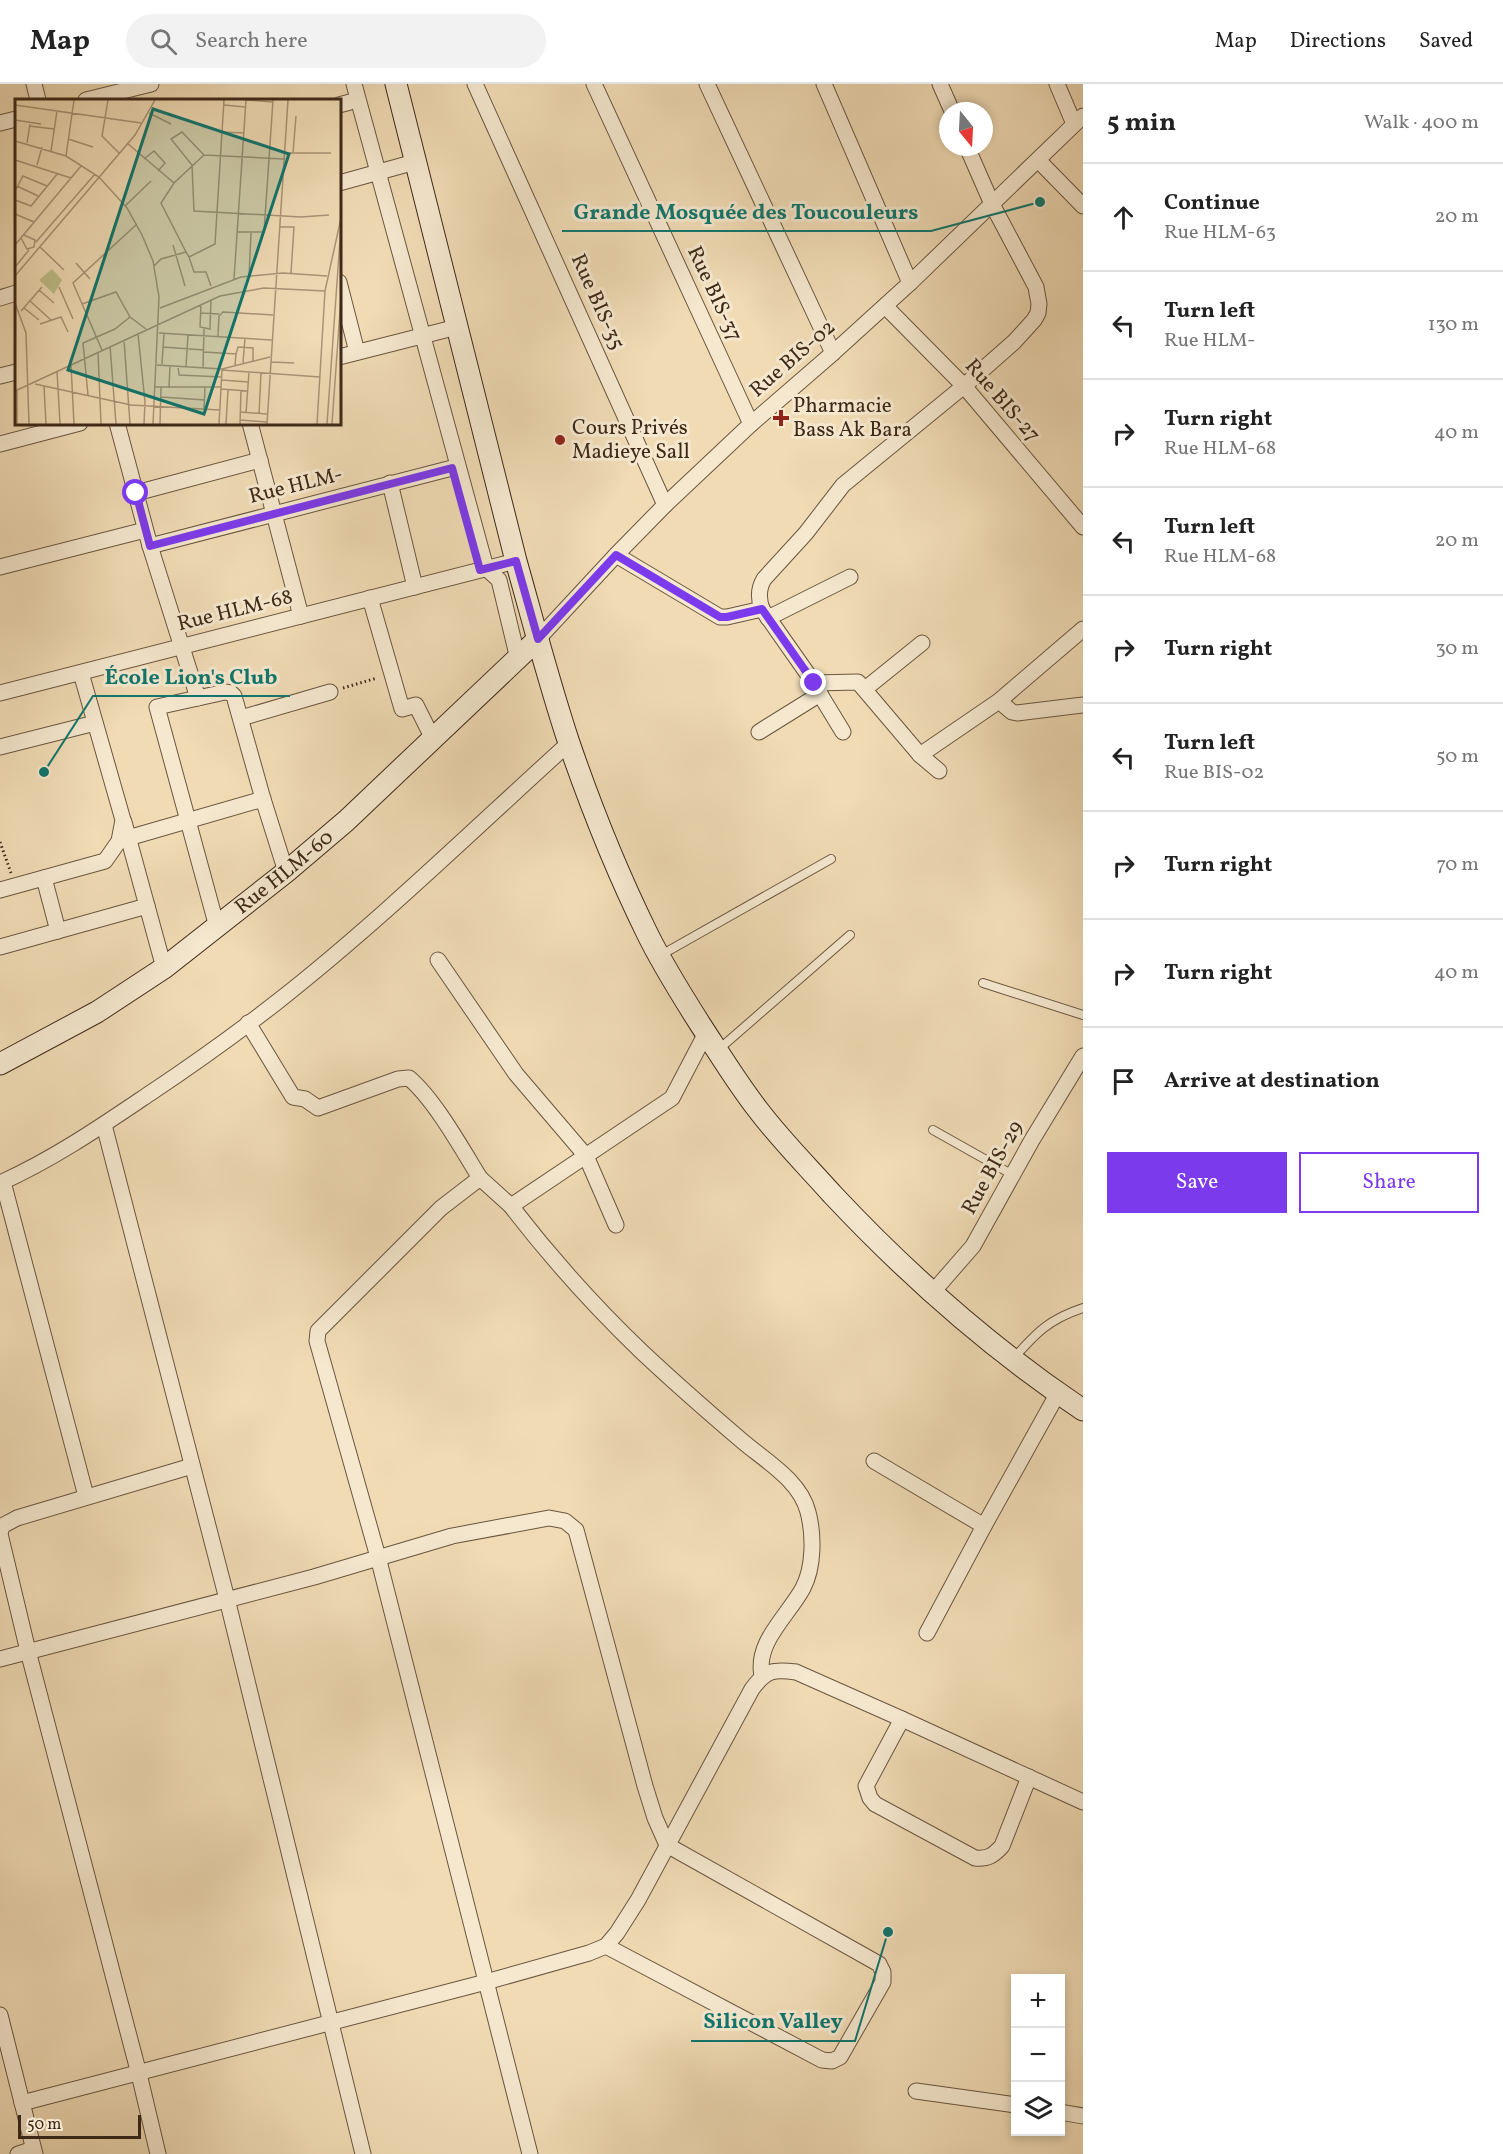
<!DOCTYPE html>
<html lang="en">
<head>
<meta charset="utf-8">
<style>
	:root { --surface:#fff; --page:#f2f2f2; --text:#222; --muted:#767676; --line:#e0e0e0; --accent:#7c3aed }
	body { margin:0; font-family:Vollkorn,serif; background:var(--page); color:var(--text) }
	.controls { position:absolute; right:18px; bottom:18px; display:grid; overflow:hidden; border-radius:0px; box-shadow:0 3px 9px #0003 }
	.controls button { width:54px; height:54px; display:grid; place-items:center; padding:0; border:0; border-bottom:2px solid var(--line); background:var(--surface); color:var(--text); font:30px sans-serif }
	.compass { position:absolute; left:939px; top:18px; width:54px; height:54px; border-radius:50%; background:var(--surface); box-shadow:0 3px 9px #0003; rotate:162deg }
	.scale { position:absolute; left:18px; bottom:15px; width:123px; box-sizing:border-box; padding-left:6px; border:3px solid #3e2918; border-top:0; font-size:16px; line-height:21px; white-space:nowrap; color:#3e2918; -webkit-text-stroke:4px #f5e8cf; paint-order:stroke }
	.stop { position:absolute; width:18px; height:18px; margin:-14px; border:4px solid #7c3aed; border-radius:50%; background:#fff }
	.stop.end { background:#7c3aed; border-color:#fff; box-shadow:0 2px 6px #0008 }
	.list { margin:0; padding:0; list-style:none }
	h2 { display:flex; justify-content:space-between; align-items:center; height:78px; margin:0; padding:0 24px; font-size:26px }
	h2 small { font-size:20px; font-weight:400; color:var(--muted) }
	.list li { display:grid; grid-template-columns:39px 1fr auto; gap:18px; align-items:center; box-sizing:border-box; height:108px; padding:0 24px; border-top:2px solid var(--line) }
	.list b { display:block; font-size:22px; white-space:nowrap }
	.list p { margin:0; font-size:20px; white-space:nowrap; color:var(--muted) }
	.list em { font-size:20px; font-style:normal; color:var(--muted) }
	.actions { display:flex; gap:12px; padding:18px 24px }
	.actions a { flex:1; padding:14px 0; border:2px solid var(--accent); border-radius:0px; text-align:center; font-size:21px; color:var(--accent) }
	.actions .main { background:var(--accent); color:#fff }
	.icon { flex:none; width:33px; height:33px; fill:none; stroke:currentColor; stroke-width:2; stroke-linecap:round; stroke-linejoin:round }
	.map { position:relative; flex:none; width:1083px; height:2070px; overflow:hidden }
	header { display:flex; align-items:center; gap:36px; box-sizing:border-box; height:84px; padding:0 30px; background:var(--surface); border-bottom:2px solid var(--line) }
	header strong { font-size:28px }
	nav { display:flex; gap:33px; margin-inline-start:auto; font-size:21px }
	.search { width:420px; height:54px; background:var(--page); display:flex; align-items:center; gap:15px; box-sizing:border-box; padding:0 21px; border-radius:33px; color:var(--muted); font-size:22px }
	main { display:flex }
	aside { flex:1; background:var(--surface) }
	.map>svg:first-child { display:block }
	.lines { fill:none; stroke-linecap:round; stroke-linejoin:round }
	.lane-casing { stroke:#6a563f; stroke-width:10 }
	.street-casing { stroke:#6a563f; stroke-width:17 }
	.secondary-casing { stroke:#3e2918; stroke-width:23 }
	.path { stroke:#3e2918; stroke-width:3; stroke-dasharray:1.5 3; stroke-linecap:butt }
	.lane { stroke:#f5e8cf; stroke-width:8 }
	.street { stroke:#f5e8cf; stroke-width:15 }
	.secondary { stroke:#f5e8cf; stroke-width:21 }
	.route { stroke:#7c3aed; stroke-width:8 }
	.poi-dot { fill:#8f2418; stroke:#f5e8cf; stroke-width:2 }
	.labels { text-anchor:middle; dominant-baseline:central; stroke-width:6; stroke-linejoin:round; paint-order:stroke }
	.street-label { font-size:21px; fill:#3e2918; stroke:#f5e8cf }
	.poi-label { font-size:21px; fill:#3e2918; stroke:#f5e8cf; text-anchor:start }
	.inset-road { fill:none; stroke:#a99476; stroke-width:1.5 }
	.view { fill:#0f766e; fill-opacity:0.15; stroke:#0f766e; stroke-width:3 }
	.inset-edge { fill:none; stroke:#3e2918; stroke-width:3 }
	.leader { fill:none; stroke:#0f766e; stroke-width:2 }
	.callout-dot { fill:#0f766e; stroke:#f5e8cf; stroke-width:2 }
	.callout-label { font-size:22px; text-anchor:middle; font-weight:bold; fill:#0f766e; stroke:#f5e8cf; stroke-width:6; stroke-linejoin:round; paint-order:stroke }
</style>
</head>
<body>
<header>
<strong>Map</strong>
<div class="search"><svg class="icon" aria-label="search" viewBox="0 0 24 24"><circle cx="10" cy="10" r="6"/><path d="M15 15l6 6"/></svg>Search here</div>
<nav><a>Map</a><a>Directions</a><a>Saved</a></nav>
</header>
<main>
<div class="map">
<svg width="1083" height="2070" viewBox="0 0 1083 2070">
	<rect width="100%" height="100%" fill="#f0dbb5"/>
	<filter id="stains"><feTurbulence type="fractalNoise" baseFrequency=".00333" numOctaves="4"/><feColorMatrix values="0 0 0 0 .2 0 0 0 0 .09 0 0 0 0 .02 0 0 0 .5 -.17"/></filter>
	<radialGradient id="worn" r=".72"><stop offset=".6" stop-color="#630" stop-opacity="0"/><stop offset="1" stop-color="#630" stop-opacity=".3"/></radialGradient>
	<g class="lines">
		<!-- lane casing -->
		<g class="lane-casing">
			<g id="lane">
				<path d="M661,871L831,775"/>
				<path d="M983,899L1083,931"/>
				<path d="M718,966L850,851"/>
				<path d="M933,1046L1013,1091"/>
				<path d="M1013,1275C1036,1249 1049,1235 1083,1224"/>
			</g>
		</g>
		<!-- street casing -->
		<g class="street-casing">
			<g id="street">
				<path d="M34,0L38,16"/>
				<path d="M354,0L486,484L499,496L518,575"/>
				<path d="M475,0L665,421"/>
				<path d="M594,0L751,340"/>
				<path d="M707,0L833,269"/>
				<path d="M824,0L910,199"/>
				<path d="M940,0L952,27"/>
				<path d="M1057,0L1074,40"/>
				<path d="M86,16L151,0"/>
				<path d="M339,21L350,18"/>
				<path d="M0,39L16,35"/>
				<path d="M1038,76L1083,122"/>
				<path d="M339,99L415,78"/>
				<path d="M339,198L357,268"/>
				<path d="M0,214L16,209"/>
				<path d="M885,222L964,302L1083,443"/>
				<path d="M339,273L457,243"/>
				<path d="M0,292L16,288"/>
				<path d="M117,339L150,462L198,614"/>
				<path d="M250,339L301,532"/>
				<path d="M0,360L80,339"/>
				<path d="M390,399L415,503"/>
				<path d="M136,409L260,376"/>
				<path d="M150,462L452,384"/>
				<path d="M616,471L720,533H727L762,525L814,599L858,598L920,671L999,617L1083,545"/>
				<path d="M0,483L145,446"/>
				<path d="M370,514L402,625L416,621L433,655"/>
				<path d="M762,525C758,514 758,505 764,495L806,449L843,401L964,302L1014,258L1034,236L1038,229L1039,220L1036,203L992,120L967,63"/>
				<path d="M768,534L850,493"/>
				<path d="M538,555L616,471L665,421L751,340L833,269L910,199L1083,32"/>
				<path d="M815,602L843,648"/>
				<path d="M865,605L922,559"/>
				<path d="M0,609L516,477"/>
				<path d="M999,617L1012,628L1017,629L1083,621"/>
				<path d="M241,634L330,608"/>
				<path d="M759,648L820,610"/>
				<path d="M0,663L95,639"/>
				<path d="M920,671L939,687"/>
				<path d="M124,738L164,884"/>
				<path d="M128,754L263,715"/>
				<path d="M44,794L58,847"/>
				<path d="M0,806L105,777L119,757L123,736L81,589"/>
				<path d="M217,843L157,623L225,608L231,609L234,612L263,715L286,788"/>
				<path d="M0,863L147,822"/>
				<path d="M438,876L516,990L586,1072L616,1141"/>
				<path d="M248,939L293,1013L305,1015L318,1024L398,995L409,994C435,1016 462,1065 480,1094"/>
				<path d="M104,1041L227,1515L363,2070"/>
				<path d="M3,1098L86,1412"/>
				<path d="M0,1099C54,1075 103,1041 152,1008C194,980 236,950 277,918C379,838 473,746 569,659"/>
				<path d="M511,1122C551,1174 595,1223 642,1268C674,1298 707,1327 741,1356C764,1376 800,1396 808,1428C814,1451 814,1483 803,1504C788,1532 755,1558 762,1592"/>
				<path d="M932,1209L973,1162L1032,1056L1083,972"/>
				<path d="M874,1377L984,1442"/>
				<path d="M927,1549L984,1442L1058,1309"/>
				<path d="M0,1575L314,1493L452,1452L549,1434L565,1437L576,1446L645,1702L655,1734L667,1761L879,1880L883,1888V1898L840,1973L832,1977L822,1976L606,1862"/>
				<path d="M902,1635L866,1702L870,1714L875,1720L975,1774C988,1775 993,1772 1002,1762L1029,1693"/>
				<path d="M0,1931L35,2070"/>
				<path d="M916,2007L1016,2021"/>
				<path d="M22,2019L486,1898L589,1869L606,1862L617,1849L638,1816L752,1605C766,1586 773,1585 796,1588L902,1635L1083,1718"/>
				<path d="M1060,2028L1083,2032"/>
				<path d="M18,2070L33,2065"/>
				<path d="M158,2070L139,1990L28,1567L0,1450L2,1442L17,1434L192,1382"/>
				<path d="M530,2070L378,1473L317,1257L318,1247L441,1124L480,1094L511,1122L672,1014L706,949"/>
			</g>
		</g>
		<!-- secondary casing -->
		<g class="secondary-casing">
			<g id="secondary">
				<path d="M396,0L516,477C533,537 549,599 569,659C591,723 617,788 647,849C662,880 681,910 700,940C719,969 737,999 759,1027C781,1056 808,1083 832,1110C908,1191 990,1264 1083,1326"/>
				<path id="s1" d="M0,980L97,928L164,884L286,788L346,737L538,555"/>
			</g>
		</g>
		<!-- path -->
		<g class="path">
			<path d="M343,604L377,594"/>
			<path d="M0,758L11,789"/>
		</g>
		<!-- lane -->
		<use href="#lane" class="lane"/>
		<!-- street -->
		<use href="#street" class="street"/>
		<!-- secondary -->
		<use href="#secondary" class="secondary"/>
	</g>
	<g class="lines">
		<!-- route -->
		<path class="route" d="M136,409L150,462L452,384L480,486L516,477L538,555L616,471L720,533H727L762,525L814,599"/>
	</g>
	<!-- markers -->
	<g class="poi-dot">
		<path d="M778 325h6v6h6v6h-6v6h-6v-6h-6v-6h6z"/>
		<circle cx="560" cy="356" r="6"/>
	</g>
	<g class="labels">
		<!-- street labels -->
		<g class="street-label">
			<text transform="translate(714 210) rotate(65)">Rue BIS-37</text>
			<text transform="translate(597 218) rotate(66)">Rue BIS-35</text>
			<text transform="translate(793 275) rotate(-41)">Rue BIS-02</text>
			<text transform="translate(1002 317) rotate(49)">Rue BIS-27</text>
			<text transform="translate(296 402) rotate(-14)">Rue HLM-</text>
			<text transform="translate(235 527) rotate(-14)">Rue HLM-68</text>
			<text stroke="none"><textPath href="#s1" startOffset="344">Rue HLM-60</textPath></text>
			<text transform="translate(993 1084) rotate(-61)">Rue BIS-29</text>
		</g>
		<!-- poi labels -->
		<g class="poi-label">
			<text x="793" y="322">Pharmacie<tspan x="793" dy="24">Bass Ak Bara</tspan></text>
			<text x="572" y="344">Cours Privés<tspan x="572" dy="24">Madieye Sall</tspan></text>
		</g>
	</g>
	<!-- overview -->
	<g transform="translate(15 15)">
		<rect width="326" height="326" fill="#f0dbb5"/>
		<path d="M37,170L47,181L39,195L24,181Z" fill="#bebf8a"/>
		<path class="inset-road" d="M93,1L87,37L104,54M0,6L126,24M209,6L230,8M134,14L156,25M0,21L26,25M14,27L39,30M207,33L229,34M53,40L78,48M0,42L51,57L84,78L112,109L127,136L138,162L144,198L138,325M12,44L15,25M112,44L159,84M36,52L42,12M269,54H316M278,54L281,17M189,56L167,33L156,40L177,66L179,112L286,118L314,116M51,57L59,1M129,60L139,52L150,64L143,72M0,61L56,79M22,66L27,48M2,87L23,97M0,92L8,77L32,87M0,101L16,107L43,74M110,107L136,82M0,115L19,123M265,128H279L276,174M222,133H249L258,1M6,139L12,150L19,148L20,141L9,136M21,143L80,75M0,146L66,67M158,146L170,187M25,148L49,171M171,153L146,104L159,84L189,56L269,60M174,158L179,173H191L196,187M61,164L75,180M139,167L146,160L171,153L174,158L200,145L209,1M0,168L14,151M0,177L120,36L140,1M234,177L236,134M219,180L231,1L257,3M44,188L58,220M24,191L39,204M310,192L326,119M15,202L36,221M0,204L11,234L14,325M67,205L101,193L115,218L131,230M186,205L185,228L195,230L196,200M9,209L24,221M145,209L226,178L268,174L312,177M6,212L27,188M185,214L204,215M25,225L46,218L53,233M144,234L257,241M123,235L130,303L129,325M203,237L204,217L208,213L258,216M109,241L115,325M95,247L101,325M148,248L189,251M87,251L58,184L122,125M83,253L86,325M189,253L221,255L220,266M221,255L223,248L238,249V262M256,263L279,264M228,264L230,239M147,265L149,234M56,266L59,325M142,266L207,270L255,258M163,267L164,276L207,278M171,267L173,236M188,269L189,230M207,271L305,278M42,272L45,325M207,281L233,283M20,285L116,306L205,311M29,287L31,325M140,288H206M154,289L155,266M206,290L233,292M2,291V325M0,292L205,197L249,189L310,192L302,325M73,296L68,244L100,230L115,218M146,298L190,301M189,310L190,288M225,313L252,315M231,314L234,273M244,315L246,274M225,321L252,323M145,325L146,288M204,325L207,271M211,325L213,291M225,325L226,291M252,325L273,1M312,325L326,127M317,325L326,198"/>
		<path class="view" d="M138,10L274,55L189,315L53,271Z"/>
		<rect width="326" height="326" class="inset-edge"/>
	</g>
	<!-- callouts -->
	<path class="leader" d="M1040 118L931 147H562M44 688L93 612H290M888 1848L855 1957H691"/>
	<g class="callout-dot">
		<circle cx="1040" cy="118" r="6"/>
		<circle cx="44" cy="688" r="6"/>
		<circle cx="888" cy="1848" r="6"/>
	</g>
	<g class="callout-label">
		<text x="746" y="135">Grande Mosquée des Toucouleurs</text>
		<text x="191" y="600">École Lion's Club</text>
		<text x="773" y="1944">Silicon Valley</text>
	</g>
	<rect width="100%" height="100%" filter="url(#stains)"/>
	<rect width="100%" height="100%" fill="url(#worn)"/>
</svg>
<div class="controls">
<button>+</button>
<button>−</button>
<button><svg class="icon" aria-label="layers" viewBox="0 0 24 24"><path d="M12 4l9 5-9 5-9-5zM3 14l9 5 9-5"/></svg></button>
</div>
<svg class="compass" viewBox="-18 -18 36 36"><path d="M0-13l5 13h-10z" fill="#e53935"/><path d="M0 13l5-13h-10z" fill="#767676"/></svg>
<div class="scale">50 m</div>
<div class="stop" style="left:136px;top:409px"></div>
<div class="stop end" style="left:814px;top:599px"></div>
</div>
<aside>
<h2>5 min<small>Walk · 400 m</small></h2>
<ul class="list">
<li><svg class="icon" aria-label="ahead" viewBox="0 0 24 24"><path d="M12 20V5M6 11l6-6 6 6"/></svg><div><b>Continue</b><p>Rue HLM-63</p></div><em>20 m</em></li>
<li><svg class="icon" aria-label="left" viewBox="0 0 24 24"><path d="M17 20v-9H6M10 6l-5 5 5 5"/></svg><div><b>Turn left</b><p>Rue HLM-</p></div><em>130 m</em></li>
<li><svg class="icon" aria-label="right" viewBox="0 0 24 24"><path d="M7 20v-9h11M14 6l5 5-5 5"/></svg><div><b>Turn right</b><p>Rue HLM-68</p></div><em>40 m</em></li>
<li><svg class="icon" aria-label="left" viewBox="0 0 24 24"><path d="M17 20v-9H6M10 6l-5 5 5 5"/></svg><div><b>Turn left</b><p>Rue HLM-68</p></div><em>20 m</em></li>
<li><svg class="icon" aria-label="right" viewBox="0 0 24 24"><path d="M7 20v-9h11M14 6l5 5-5 5"/></svg><div><b>Turn right</b></div><em>30 m</em></li>
<li><svg class="icon" aria-label="left" viewBox="0 0 24 24"><path d="M17 20v-9H6M10 6l-5 5 5 5"/></svg><div><b>Turn left</b><p>Rue BIS-02</p></div><em>50 m</em></li>
<li><svg class="icon" aria-label="right" viewBox="0 0 24 24"><path d="M7 20v-9h11M14 6l5 5-5 5"/></svg><div><b>Turn right</b></div><em>70 m</em></li>
<li><svg class="icon" aria-label="right" viewBox="0 0 24 24"><path d="M7 20v-9h11M14 6l5 5-5 5"/></svg><div><b>Turn right</b></div><em>40 m</em></li>
<li><svg class="icon" aria-label="arrive" viewBox="0 0 24 24"><path d="M6 21V4h12l-3 4 3 4H6"/></svg><div><b>Arrive at destination</b></div></li>
</ul>
<div class="actions"><a class="main">Save</a><a>Share</a></div>
</aside>
</main>
</body>
</html>
